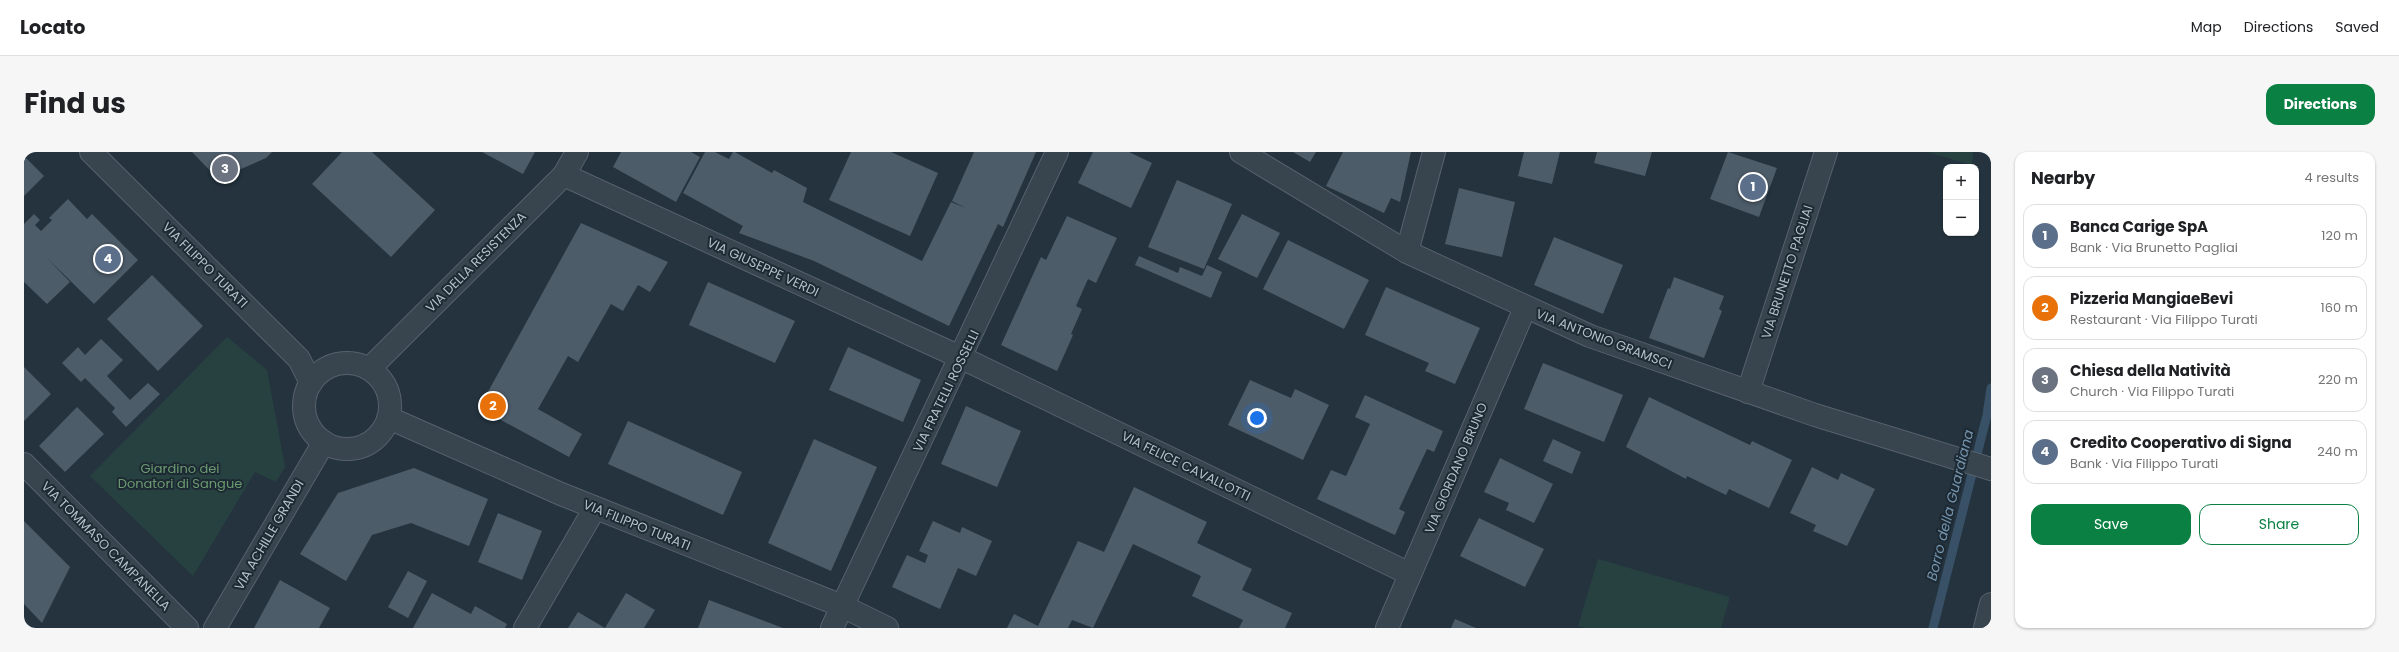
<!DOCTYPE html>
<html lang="en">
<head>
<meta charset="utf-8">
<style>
	:root { --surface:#fff; --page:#f6f6f6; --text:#202124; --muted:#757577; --line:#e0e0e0; --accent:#0b8043 }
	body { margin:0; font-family:Poppins,sans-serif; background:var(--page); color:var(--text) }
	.controls { position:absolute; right:12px; top:12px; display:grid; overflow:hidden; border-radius:8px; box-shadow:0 1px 3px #0004 }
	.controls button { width:36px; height:36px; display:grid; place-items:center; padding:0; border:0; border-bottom:1px solid var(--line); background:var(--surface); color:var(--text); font:20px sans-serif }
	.you { position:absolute; left:1233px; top:266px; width:14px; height:14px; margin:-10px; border:3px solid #fff; border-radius:50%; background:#1a73e8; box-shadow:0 0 0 6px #1a73e833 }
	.badge { display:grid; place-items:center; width:26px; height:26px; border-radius:50%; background:var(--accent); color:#fff; font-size:13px; font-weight:700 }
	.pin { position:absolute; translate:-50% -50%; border:2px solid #fff; box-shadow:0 1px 4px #0006 }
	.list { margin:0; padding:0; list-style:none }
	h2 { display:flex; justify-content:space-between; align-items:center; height:52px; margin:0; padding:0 16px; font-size:17px }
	h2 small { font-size:13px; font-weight:400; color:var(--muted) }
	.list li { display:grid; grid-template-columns:26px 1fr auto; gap:12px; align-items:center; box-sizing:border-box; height:64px; margin:0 8px 8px; padding:0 8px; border:1px solid var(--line); border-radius:12px }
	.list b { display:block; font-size:15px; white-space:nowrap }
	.list p { margin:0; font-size:13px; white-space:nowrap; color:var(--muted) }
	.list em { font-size:13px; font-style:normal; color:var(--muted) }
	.actions { display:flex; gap:8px; padding:12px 16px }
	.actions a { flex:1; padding:9px 0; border:1px solid var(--accent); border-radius:12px; text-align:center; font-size:14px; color:var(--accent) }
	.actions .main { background:var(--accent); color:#fff }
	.map { position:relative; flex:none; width:1967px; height:476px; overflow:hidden; border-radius:12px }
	header { display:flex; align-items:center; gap:24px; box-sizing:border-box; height:56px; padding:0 20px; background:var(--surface); border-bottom:1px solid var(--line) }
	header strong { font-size:19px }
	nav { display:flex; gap:22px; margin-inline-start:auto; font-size:14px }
	.intro { display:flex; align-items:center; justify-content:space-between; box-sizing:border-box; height:96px; padding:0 24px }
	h1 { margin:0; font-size:28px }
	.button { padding:10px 18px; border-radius:12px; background:var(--accent); color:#fff; font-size:14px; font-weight:700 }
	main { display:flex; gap:24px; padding:0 24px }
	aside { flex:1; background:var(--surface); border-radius:12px; box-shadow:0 1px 3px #0004 }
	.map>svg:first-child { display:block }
	.green { fill:#274140 }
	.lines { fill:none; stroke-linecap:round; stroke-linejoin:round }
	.stream { stroke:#385166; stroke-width:9 }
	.building { fill:#4d5c69 }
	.street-casing { stroke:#56626c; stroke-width:24 }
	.street { stroke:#38444e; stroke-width:22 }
	.labels { text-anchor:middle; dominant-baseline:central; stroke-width:4; stroke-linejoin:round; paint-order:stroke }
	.street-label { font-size:13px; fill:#b4bfc9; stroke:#1d2933 }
	.park-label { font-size:13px; fill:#6b9b70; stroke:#1d2933 }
	.water-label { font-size:14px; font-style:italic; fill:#7494ad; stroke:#1d2933 }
</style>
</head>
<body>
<header>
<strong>Locato</strong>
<nav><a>Map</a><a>Directions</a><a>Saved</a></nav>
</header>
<div class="intro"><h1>Find us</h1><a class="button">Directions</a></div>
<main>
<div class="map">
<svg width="1967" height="476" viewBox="0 0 1967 476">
	<rect width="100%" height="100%" fill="#24333e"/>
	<!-- green -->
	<g class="green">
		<path d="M1903,0H1949L1948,13Z"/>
		<path d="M203,185L243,218L261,315L252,330L231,320L169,424L66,324Z"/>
		<path d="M1574,407L1706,445L1697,476H1561L1554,474Z"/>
	</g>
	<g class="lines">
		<!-- stream -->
		<path class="stream" d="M1909,476L1963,263L1967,236"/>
	</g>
	<!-- building -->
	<g class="building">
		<path d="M168,0H248L242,6L194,27Z"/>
		<path d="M318,0H348L411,58L367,105L288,32Z"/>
		<path d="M458,0H511L499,22Z"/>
		<path d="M597,0H667L676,5L652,50L589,15Z"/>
		<path d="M681,0H691L705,7L709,0H711L748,21L750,18L783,36L779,50L898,109L927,50L942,56L928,49L950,0H1012L979,75L974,72L925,174L790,109L715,81L719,74L659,41Z"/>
		<path d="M827,0H867L914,21L886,84L805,48Z"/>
		<path d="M1069,0H1105L1128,11L1107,56L1054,31Z"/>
		<path d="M1269,0H1292L1286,10Z"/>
		<path d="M1319,0H1387L1376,50L1367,46L1360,61L1302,34Z"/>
		<path d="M1500,0H1536L1528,32L1494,24Z"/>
		<path d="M1573,0H1628L1621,24L1570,11Z"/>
		<path d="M1704,0L1753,16L1735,65L1686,47Z"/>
		<path d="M2,6L20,24L0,44V8Z"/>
		<path d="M1153,28L1208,52L1180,117L1124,95Z"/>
		<path d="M1435,36L1491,50L1478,105L1421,92Z"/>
		<path d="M44,47L63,67L68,62L114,108L70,152L23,106L46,130L23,152L0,130V72L10,62L16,68L11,73L17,79L28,68L25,66Z"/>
		<path d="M1218,62L1256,81L1233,126L1194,107Z"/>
		<path d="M1043,64L1093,86L1072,131L1064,127L1052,154L1058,157L1047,182L1049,183L1033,219L977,193L1017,105L1022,108Z"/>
		<path d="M557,71L644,110L626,140L614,133L599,159L587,152L554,210L544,204L514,257L558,282L545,305L455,256Z"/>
		<path d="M1530,85L1599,113L1579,162L1510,133Z"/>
		<path d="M1264,88L1345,128L1320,177L1239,137Z"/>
		<path d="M1115,104L1154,121L1156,115L1178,124L1183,113L1198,120L1187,146L1111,113Z"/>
		<path d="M128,123L179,174L134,219L83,167Z"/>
		<path d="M1650,125L1700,144L1695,157L1698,159L1680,206L1625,186L1644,136L1646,137Z"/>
		<path d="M684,130L771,169L751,211L665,173Z"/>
		<path d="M1362,135L1456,176L1431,232L1401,219L1405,211L1341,183Z"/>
		<path d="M77,187L99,208L83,224L106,248L124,231L136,242L102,275L88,260L91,256L61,226L57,230L38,211L54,195L61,203Z"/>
		<path d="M824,195L897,228L879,270L805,238Z"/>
		<path d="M1519,211L1599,243L1580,290L1500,257Z"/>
		<path d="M0,215L27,242L0,269Z"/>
		<path d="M1226,228L1267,246L1271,237L1305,253L1279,308L1204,273Z"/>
		<path d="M1341,243L1419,279L1410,300L1403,297L1375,357L1381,360L1371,383L1293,347L1307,318L1322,324L1346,272L1331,265Z"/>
		<path d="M1625,245L1726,293L1728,289L1768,308L1745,356L1705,337L1702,343L1663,324L1662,327L1602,295Z"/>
		<path d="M942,254L997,279L973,335L917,312Z"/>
		<path d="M53,255L80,282L41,320L15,294Z"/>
		<path d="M604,269L718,320L699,363L584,312Z"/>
		<path d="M790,287L853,315L807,419L744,391Z"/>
		<path d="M1529,287L1557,300L1548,322L1519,309Z"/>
		<path d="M1476,306L1529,332L1510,371L1482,358L1485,351L1460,340Z"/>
		<path d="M1788,315L1814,328L1817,321L1851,337L1823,394L1789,379L1792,373L1766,361Z"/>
		<path d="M390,316L464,347L445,394L387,371L348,383L322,429L276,402L314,341Z"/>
		<path d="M1110,335L1183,370L1173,391L1228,417L1218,438L1268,461L1261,476H1215L1219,468L1168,444L1177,424L1109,392L1069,476L1048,468L1044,476H983L990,462L1014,474L1054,389L1080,400Z"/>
		<path d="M474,361L518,379L498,428L454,410Z"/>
		<path d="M1455,366L1520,397L1501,435L1436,404Z"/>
		<path d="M0,369L46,415L18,471L0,452Z"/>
		<path d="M909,369L936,381L938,375L968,389L952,424L934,416L916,457L868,435L883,403L901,411L904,403L895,399Z"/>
		<path d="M384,419L403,429L384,466L364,455Z"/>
		<path d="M256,428L306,456L295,476H230Z"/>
		<path d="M408,441L447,462L451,454L483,472L481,476H389Z"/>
		<path d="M602,441L631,458L620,476H581Z"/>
		<path d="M685,448L759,476H674Z"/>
		<path d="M554,460L581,476H544Z"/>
		<path d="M1431,467L1452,476H1427Z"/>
	</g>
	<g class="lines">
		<!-- street casing -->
		<g class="street-casing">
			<g id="street">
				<path d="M67,0L275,207L287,231"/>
				<path d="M1217,0L1383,100L1566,184L1791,263L1967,317"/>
				<path d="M540,23L938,206L1386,422"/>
				<path d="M1383,100L1410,0"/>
				<circle cx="323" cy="254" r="43"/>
				<path d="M346,216L540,23L553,0"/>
				<path d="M1724,240L1802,0"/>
				<path d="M365,266L537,342L818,454L863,476"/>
				<path d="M0,312L163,476"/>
				<path d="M191,476L300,290"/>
				<path d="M501,476L571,356"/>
				<path d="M808,476L1033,0"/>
				<path d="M1363,476L1501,156"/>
				<path d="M1961,476L1967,452"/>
			</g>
		</g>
		<!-- street -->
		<use href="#street" class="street"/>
	</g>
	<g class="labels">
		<!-- street labels -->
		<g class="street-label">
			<text transform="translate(452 110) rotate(-45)">VIA DELLA RESISTENZA</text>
			<text transform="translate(181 113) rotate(45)">VIA FILIPPO TURATI</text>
			<text transform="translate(739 115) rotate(25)">VIA GIUSEPPE VERDI</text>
			<text transform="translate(1763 120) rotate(-72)">VIA BRUNETTO PAGLIAI</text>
			<text transform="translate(1580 187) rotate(21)">VIA ANTONIO GRAMSCI</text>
			<text transform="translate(922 239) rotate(-64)">VIA FRATELLI ROSSELLI</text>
			<text transform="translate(1162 314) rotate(26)">VIA FELICE CAVALLOTTI</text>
			<text transform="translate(1432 316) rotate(-67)">VIA GIORDANO BRUNO</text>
			<text transform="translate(613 373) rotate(22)">VIA FILIPPO TURATI</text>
			<text transform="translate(245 383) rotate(-60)">VIA ACHILLE GRANDI</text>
			<text transform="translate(82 394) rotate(45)">VIA TOMMASO CAMPANELLA</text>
		</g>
		<!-- park labels -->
		<g class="park-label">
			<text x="156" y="316">Giardino dei<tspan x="156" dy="15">Donatori di Sangue</tspan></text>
		</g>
		<!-- water labels -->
		<g class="water-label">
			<text transform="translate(1926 353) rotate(-76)">Borro della Guardiana</text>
		</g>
	</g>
</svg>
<div class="controls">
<button>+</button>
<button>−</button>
</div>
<div class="you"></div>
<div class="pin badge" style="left:1729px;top:35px;background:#5c6f8a">1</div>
<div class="pin badge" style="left:469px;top:254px;background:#e8710a">2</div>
<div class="pin badge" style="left:201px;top:17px;background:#6b7280">3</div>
<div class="pin badge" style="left:84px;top:107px;background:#5c6f8a">4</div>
</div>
<aside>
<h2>Nearby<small>4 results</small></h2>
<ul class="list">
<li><span class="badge" style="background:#5c6f8a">1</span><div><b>Banca Carige SpA</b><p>Bank · Via Brunetto Pagliai</p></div><em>120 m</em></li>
<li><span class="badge" style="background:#e8710a">2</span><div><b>Pizzeria MangiaeBevi</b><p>Restaurant · Via Filippo Turati</p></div><em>160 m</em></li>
<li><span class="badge" style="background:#6b7280">3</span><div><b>Chiesa della Natività</b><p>Church · Via Filippo Turati</p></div><em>220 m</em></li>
<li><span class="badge" style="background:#5c6f8a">4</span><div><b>Credito Cooperativo di Signa</b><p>Bank · Via Filippo Turati</p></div><em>240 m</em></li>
</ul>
<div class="actions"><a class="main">Save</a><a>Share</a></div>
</aside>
</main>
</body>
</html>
